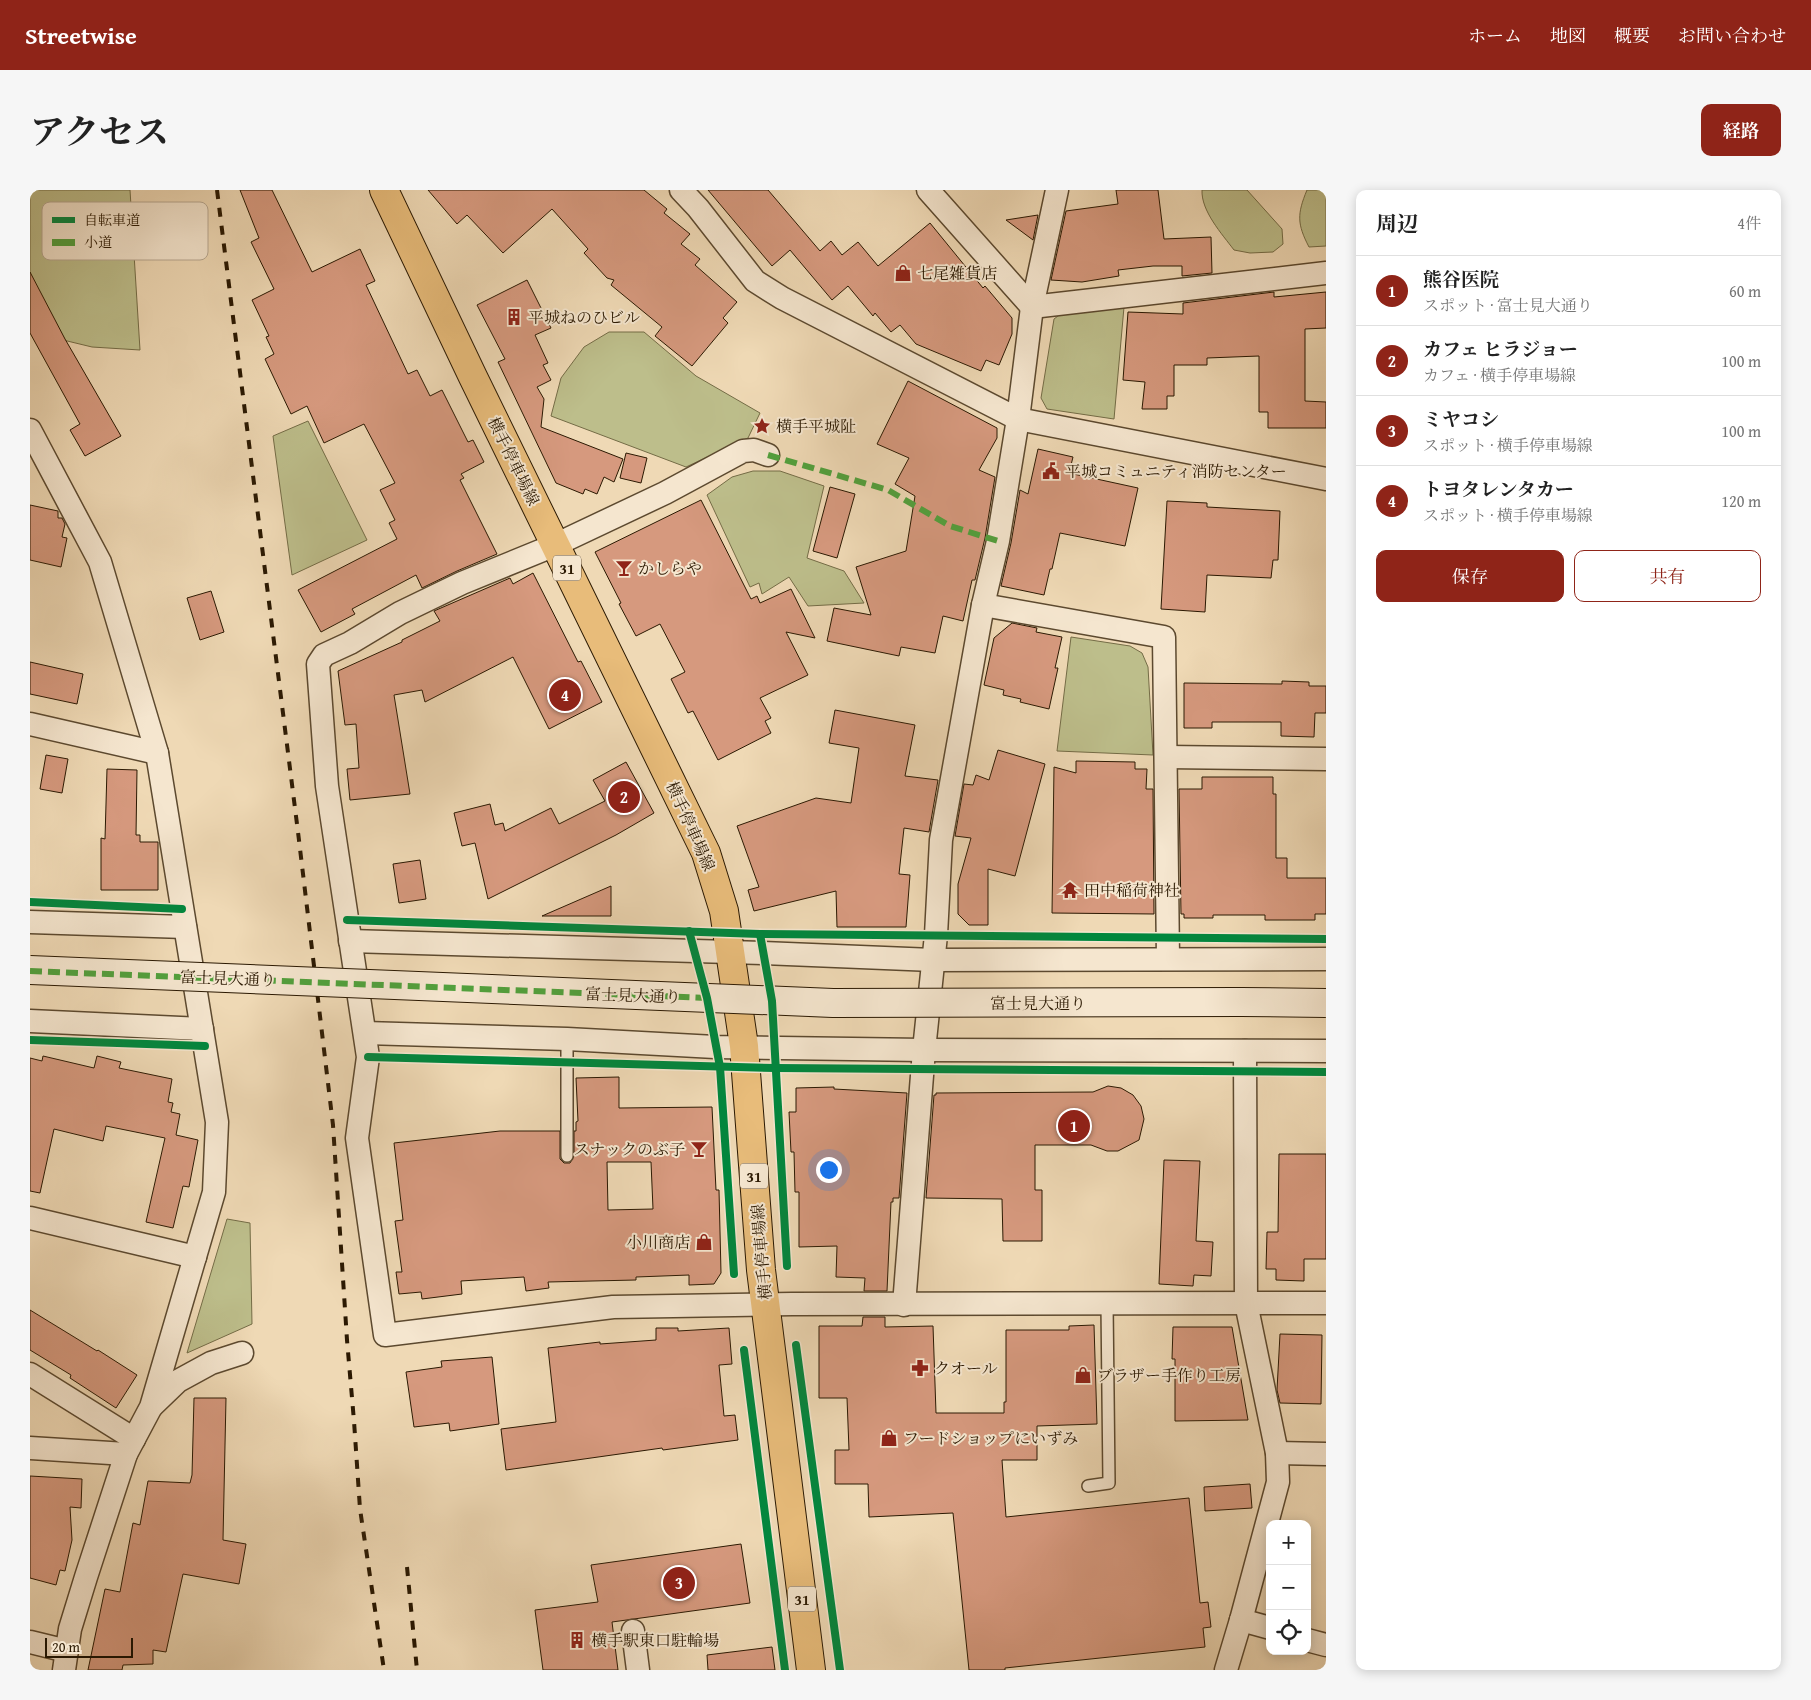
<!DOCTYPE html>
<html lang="ja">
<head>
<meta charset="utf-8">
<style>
	:root { --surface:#fff; --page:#f6f6f6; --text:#222; --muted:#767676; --line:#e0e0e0; --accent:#8f2418 }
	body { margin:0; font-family:"Gentium Book Plus","Noto Serif JP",serif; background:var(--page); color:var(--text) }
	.controls { position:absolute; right:15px; bottom:15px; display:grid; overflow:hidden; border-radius:10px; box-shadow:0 2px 12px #0003 }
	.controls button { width:45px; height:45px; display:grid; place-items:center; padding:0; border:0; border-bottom:1px solid var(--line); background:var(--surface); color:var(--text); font:25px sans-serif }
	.scale { position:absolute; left:15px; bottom:12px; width:88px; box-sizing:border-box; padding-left:5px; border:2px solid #2b1902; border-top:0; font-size:14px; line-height:18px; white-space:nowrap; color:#2b1902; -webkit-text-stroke:4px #f5e6cf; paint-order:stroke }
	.you { position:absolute; left:798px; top:979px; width:18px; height:18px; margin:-12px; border:4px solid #fff; border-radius:50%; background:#1a73e8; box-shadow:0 0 0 8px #1a73e833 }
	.badge { display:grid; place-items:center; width:32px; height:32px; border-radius:50%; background:var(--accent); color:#fff; font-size:16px; font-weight:700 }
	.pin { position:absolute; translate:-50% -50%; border:2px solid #fff; box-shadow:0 1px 5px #0006 }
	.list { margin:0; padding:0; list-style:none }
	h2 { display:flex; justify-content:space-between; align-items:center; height:65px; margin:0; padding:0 20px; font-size:21px }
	h2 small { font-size:16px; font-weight:400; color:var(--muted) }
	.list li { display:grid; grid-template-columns:32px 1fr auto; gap:15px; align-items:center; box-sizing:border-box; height:70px; padding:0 20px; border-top:1px solid var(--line) }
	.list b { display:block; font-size:19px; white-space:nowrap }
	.list p { margin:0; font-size:16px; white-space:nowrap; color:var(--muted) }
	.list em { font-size:16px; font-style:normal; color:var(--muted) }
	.actions { display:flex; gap:10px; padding:15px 20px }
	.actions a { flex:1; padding:11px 0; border:1px solid var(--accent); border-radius:10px; text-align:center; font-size:18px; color:var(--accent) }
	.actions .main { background:var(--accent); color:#fff }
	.icon { flex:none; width:28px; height:28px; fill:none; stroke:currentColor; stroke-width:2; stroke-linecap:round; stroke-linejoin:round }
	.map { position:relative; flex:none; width:1296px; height:1480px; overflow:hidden; border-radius:10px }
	header { display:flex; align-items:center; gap:30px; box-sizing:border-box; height:70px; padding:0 25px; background:var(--accent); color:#fff }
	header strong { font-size:24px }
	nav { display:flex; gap:28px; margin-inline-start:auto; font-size:18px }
	.intro { display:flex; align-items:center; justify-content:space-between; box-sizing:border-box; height:120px; padding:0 30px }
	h1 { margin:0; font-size:35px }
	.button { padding:12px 22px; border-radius:10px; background:var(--accent); color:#fff; font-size:18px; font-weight:700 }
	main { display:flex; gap:30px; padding:0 30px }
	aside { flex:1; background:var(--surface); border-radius:10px; box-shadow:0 2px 12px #0003 }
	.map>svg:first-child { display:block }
	.green { fill:#bdbe8b; stroke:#746c46 }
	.building { fill:#d6997e; stroke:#2b1902; fill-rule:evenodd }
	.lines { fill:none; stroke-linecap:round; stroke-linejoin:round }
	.lane-casing { stroke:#5c492f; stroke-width:14 }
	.street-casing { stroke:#5c492f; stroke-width:25 }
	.primary-casing { stroke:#2b1902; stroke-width:30 }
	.lane { stroke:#f5e6cf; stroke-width:11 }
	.street { stroke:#f5e6cf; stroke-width:22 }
	.primary { stroke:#e8bc7a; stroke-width:28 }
	.rail { stroke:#2b1902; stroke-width:4; stroke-dasharray:9 9; stroke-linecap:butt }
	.secondary-bridge-casing { stroke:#2b1902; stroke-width:30; stroke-linecap:butt }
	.secondary-bridge { stroke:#f5e6cf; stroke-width:28 }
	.quiet { stroke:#51a13d; stroke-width:6; stroke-dasharray:12 6; stroke-linecap:butt }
	.cycleway-casing { stroke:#f5e6cf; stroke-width:11 }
	.cycleway { stroke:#00873e; stroke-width:8 }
	.labels { text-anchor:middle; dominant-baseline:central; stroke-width:4; stroke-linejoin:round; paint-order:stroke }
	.shield { fill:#f5e6cf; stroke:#685640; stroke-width:1 }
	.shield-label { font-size:15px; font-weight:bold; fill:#2b1902 }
	.poi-label { font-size:16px; fill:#2b1902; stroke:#f5e6cf; text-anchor:start }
	.street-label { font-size:16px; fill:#2b1902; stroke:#f5e6cf }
	.key { fill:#f5e6cf; stroke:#b8a892; stroke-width:1 }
	.key-label { font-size:14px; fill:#2b1902 }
</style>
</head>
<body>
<header>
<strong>Streetwise</strong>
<nav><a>ホーム</a><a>地図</a><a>概要</a><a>お問い合わせ</a></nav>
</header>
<div class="intro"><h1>アクセス</h1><a class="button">経路</a></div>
<main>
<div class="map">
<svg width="1296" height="1480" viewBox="0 0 1296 1480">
	<rect width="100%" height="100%" fill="#efd9b5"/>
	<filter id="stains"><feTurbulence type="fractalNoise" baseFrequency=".004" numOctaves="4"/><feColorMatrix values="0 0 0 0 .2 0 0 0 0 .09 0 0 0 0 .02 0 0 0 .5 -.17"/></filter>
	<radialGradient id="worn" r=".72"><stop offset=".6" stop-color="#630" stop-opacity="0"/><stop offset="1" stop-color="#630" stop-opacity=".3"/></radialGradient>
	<!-- green -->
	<g class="green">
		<path d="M0,0H100L110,160L62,157L0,142Z"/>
		<path d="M1172,0H1217L1252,39L1253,54L1243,62L1220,63L1204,60C1192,44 1171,21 1172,0Z"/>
		<path d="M1277,0H1296V56L1279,57C1267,34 1267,24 1277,0Z"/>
		<path d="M1094,117L1084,229L1017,219L1011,208L1024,129L1032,123Z"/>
		<path d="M579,142H614L666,186L730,223L718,248L656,277L521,226L531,188L554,157Z"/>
		<path d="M278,231L337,350L262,385L243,246Z"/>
		<path d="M723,281H750L794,296L777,368L814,381L834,413L778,416L759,387L732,404L729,393L720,397L677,305L702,287Z"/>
		<path d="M1041,447L1100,456L1112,463L1118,477L1123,565L1027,561Z"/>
		<path d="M197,1029L220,1033L222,1134L157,1163Z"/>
	</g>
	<!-- building -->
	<g class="building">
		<path d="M210,0H242L282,82L330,59L345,91L336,95L378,184L387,180L400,206L412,200L438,252L443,250L454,272L431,284L434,288L430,290L467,364L427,381L392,398L386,385L322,419L325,424L291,442L268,400L367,349L359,333L365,330L350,300L365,293L334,234L294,253L277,216L261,224L235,169L244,164L236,147L239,146L222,110L244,99L221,52L229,48Z"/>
		<path d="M398,0H614L637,19L634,23L660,44L651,54L670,69L665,75L707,112L693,128L698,133L662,176L625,146L632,137L581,95L584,90L577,88L554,63L558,59L522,19L473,63L437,25L427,34Z"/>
		<path d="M678,0H738L790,61L801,51L812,65L828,52L848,76L900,33L953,98L955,96L982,128V144L969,175L956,170L951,181L886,154L870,135L861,142L845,123L843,126L818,96L802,110L760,60L742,76Z"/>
		<path d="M1086,0H1128L1134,49L1181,47L1182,83L1152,86V76H1123L1088,80L1089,86L1052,92L1021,90L1036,21L1088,14Z"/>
		<path d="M1008,25L1003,50L976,30Z"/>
		<path d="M0,82L35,149L91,246L55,266L40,240L50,234L0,143Z"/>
		<path d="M497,90L521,138L505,145L518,173L513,175L521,190L507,197L514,209L511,237L593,269L584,292L574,287L567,304L555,299L553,304L526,293L468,172L475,169L447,115Z"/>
		<path d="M1244,102V107L1296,102V138L1275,139V211L1296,212V238H1238V222H1229V166L1177,168V175H1144V206H1137V219H1112L1115,192L1093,190L1098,122L1153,124V113Z"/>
		<path d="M878,191L967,238V248L949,280L965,287L955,348L945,390H942L933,431L913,426L905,463L871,457L869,466L797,451L804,418L841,425L826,377L876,361L885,306L865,294L879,268L847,254Z"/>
		<path d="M1008,259L1043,267L1039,283L1108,298L1095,356L1030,343L1022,379H1020L1014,405L971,396L981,353L990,300L998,304Z"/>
		<path d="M596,263L617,268L611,293L590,288Z"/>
		<path d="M800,297L825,304L807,368L783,361Z"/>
		<path d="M671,310L721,409L727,406L730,413L761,399L785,448L756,442L778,485L730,508L741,528L735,531L741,543L688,570L663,521L658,523L641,489L655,482L630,434L606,446L589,414L591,413L565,362Z"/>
		<path d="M1137,311L1177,313V317L1250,321L1248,370H1243L1241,388L1177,385L1175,422L1131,419Z"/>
		<path d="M0,315L28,321V328H32L35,334L32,347L37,348L31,377L0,370Z"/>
		<path d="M503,383L548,472L551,471L572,512L519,539L483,467L395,512L392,500L364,505L380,604L320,610L317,579L329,578L326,534L315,535L308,481L372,452V450L410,431L404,421L480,388L483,394Z"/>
		<path d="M181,401L194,442L170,450L157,408Z"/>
		<path d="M982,433L1007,438L1006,442L1032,447L1025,478H1028L1019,519L990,512L991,509L973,505L974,500L954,495L964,448Z"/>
		<path d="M0,472L53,484L47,514L0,504Z"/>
		<path d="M1252,491L1279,492V496H1296V523H1285L1284,547L1251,546V532H1182V538H1154V493L1252,494Z"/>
		<path d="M805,520L885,535L875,586L908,590L899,642L874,638L869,684L880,685L876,737H807L806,701L724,721L718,700L729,697L707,636L786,608L821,613L829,558L799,553Z"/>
		<path d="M968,560L1015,574L985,686L958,679V735H939L928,724V694L941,648L925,646L934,594L943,595L946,585L959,590Z"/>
		<path d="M16,565L38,569L32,603L10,599Z"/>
		<path d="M1046,571L1105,572V579H1117L1116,599H1123L1124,724L1022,723L1024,577L1046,583Z"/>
		<path d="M596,572L624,623L586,645L458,709L445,653L432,656L424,623L460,614L465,635L473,633L475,641L521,618L529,634L575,611L563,590Z"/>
		<path d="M77,579L107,580L106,645H110V652H128V700H71V648L75,649Z"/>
		<path d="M1172,587H1243V604H1246V668H1257V688H1296V724H1285V730H1235V725H1183V728H1154V724H1151L1149,599H1172Z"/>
		<path d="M390,670L396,709L369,713L363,674Z"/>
		<path d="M581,696V726H512Z"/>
		<path d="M13,866L64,878L67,866L91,872L89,878L142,889L138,912L143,913L141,922L150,924L146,945L168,950L159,997L153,996L143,1038L116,1032L135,948L76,936L73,951L24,939L10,1003L0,1001V868L12,871Z"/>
		<path d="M589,887V918L682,917L686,1000H689L691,1083L684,1094L659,1095V1085L606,1087V1090L518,1092L519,1098L496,1101L494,1087L431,1091L432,1104L392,1109L391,1102L369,1104L366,1082H372L365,1031L373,1030L364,953L470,941H530V969L534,973H540L544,966V941H546V932L548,931L546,888ZM577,972H621L623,1019L578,1020Z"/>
		<path d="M1078,896L1091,898L1103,905L1111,916L1114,929L1109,950L1088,961H1077L1061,955H1005V1000H1012V1051H973L972,1009L896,1008L904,905H906V903L1063,902Z"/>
		<path d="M804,897V899L877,903L869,1008H863V1012H861L857,1101H834L835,1088L806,1087L807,1056L769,1057V1002H765L764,962H761L759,922H766V898Z"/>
		<path d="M1249,964H1296V1069H1274V1091L1246,1090V1079H1236L1237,1042H1248Z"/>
		<path d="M1134,970L1170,971L1166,1051L1183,1052L1181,1086L1164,1085L1163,1096L1129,1094Z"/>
		<path d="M0,1120L67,1161L68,1160L107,1185L86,1218L40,1188L41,1185L0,1160Z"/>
		<path d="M833,1127H855V1137L903,1136L906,1223H974V1212H976V1140H1039V1136L1064,1135L1067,1234L1007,1236V1270H972L976,1327L1159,1308L1170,1413L1178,1412L1181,1437L1173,1438L1175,1457L975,1478V1480H939L923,1323L839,1327L838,1294H805V1260H819L817,1208H789V1136H832Z"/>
		<path d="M1143,1137H1202L1218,1230L1145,1231V1169H1142Z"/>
		<path d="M626,1138H648V1141L699,1138L702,1174L689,1175L694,1226L705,1225L708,1250L633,1260L632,1258L476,1280L471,1239L526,1232L518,1158L570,1152V1154L626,1150Z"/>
		<path d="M1250,1144L1292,1145L1291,1214L1250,1213L1247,1200Z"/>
		<path d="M462,1167L469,1234L420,1241L419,1233L384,1237L376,1182L412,1177L411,1171Z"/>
		<path d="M164,1208H196L193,1350L216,1354L209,1394L153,1384L136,1462L123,1460V1474L93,1475L92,1480H58L75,1399L90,1402L103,1333L110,1335L118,1291L160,1293L162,1285Z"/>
		<path d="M0,1286L52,1289L51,1318L40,1317L42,1350L35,1381L30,1380L26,1395L0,1388Z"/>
		<path d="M1220,1294L1222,1318L1175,1321L1174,1297Z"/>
		<path d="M711,1354L720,1413L582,1432L588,1480H513L505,1420L568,1412L561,1375Z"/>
		<path d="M742,1457L745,1480H678L677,1465Z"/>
	</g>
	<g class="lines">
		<!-- lane casing -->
		<g class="lane-casing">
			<g id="lane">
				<path d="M537,966V849"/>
				<path d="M1058,1296L1079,1293L1077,1114"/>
			</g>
		</g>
		<!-- street casing -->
		<g class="street-casing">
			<g id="street">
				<path d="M651,0L668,18L725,91L752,108L988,229L1296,289"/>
				<path d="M898,0L1002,117"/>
				<path d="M1002,117L1296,83"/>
				<path d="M0,240L70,372L127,563L187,932L184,1002L121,1217L96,1264L56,1387L40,1439L34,1480"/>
				<path d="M738,265L724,260L713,261L635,303L525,355L432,393L370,423L320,453L294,465L288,474L297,596L338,867L327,948L355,1145L583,1117L762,1114L1296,1113"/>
				<path d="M953,415L1134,447L1138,768"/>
				<path d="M0,534L127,563"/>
				<path d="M1136,567L1296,569"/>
				<path d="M0,732L155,737"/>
				<path d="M320,751L733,763L903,770L1296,769"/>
				<path d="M0,831L172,839"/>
				<path d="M335,843L537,849L685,857L894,860L1296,861"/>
				<path d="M0,1028L165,1067"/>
				<path d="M874,1115L894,860L906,745L911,650L953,415L968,351L988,229L1002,117L1027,0"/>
				<path d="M0,1184L104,1249"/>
				<path d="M122,1216L148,1191L181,1173L212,1163"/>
				<path d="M0,1258L96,1264"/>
				<path d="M1247,1263L1296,1264"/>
				<path d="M1211,1430L1240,1438"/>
				<path d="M603,1441L608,1480"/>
				<path d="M1277,1450L1296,1455"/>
				<path d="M0,1452L37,1461"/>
				<path d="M1196,1480L1211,1430L1248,1292L1247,1263L1216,1113L1215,861"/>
			</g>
		</g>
		<!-- primary casing -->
		<g class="primary-casing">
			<path id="primary" d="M354,0L443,187L676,663L694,721L714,856L731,1080L781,1480"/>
		</g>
		<!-- lane -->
		<use href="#lane" class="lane"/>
		<!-- street -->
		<use href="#street" class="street"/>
		<!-- primary -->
		<use href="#primary" class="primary"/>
		<!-- rail -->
		<g class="rail">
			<path d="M187,0L268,642L303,935L317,1150L324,1231L330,1319L354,1480"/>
			<path d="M377,1377L387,1480"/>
		</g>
		<!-- secondary-bridge casing -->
		<g class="secondary-bridge-casing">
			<path id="secondary-bridge" d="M0,780L803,813L1211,812L1296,813"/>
		</g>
		<!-- secondary-bridge -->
		<use href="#secondary-bridge" class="secondary-bridge"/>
		<!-- quiet -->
		<g class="quiet">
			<path d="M738,265L858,300L920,336L968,351"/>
			<path d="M0,781L677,808"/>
		</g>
		<!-- cycleway casing -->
		<g class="cycleway-casing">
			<g id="cycleway">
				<path d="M0,712L152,719"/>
				<path d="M317,730L730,744L1296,749"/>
				<path d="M659,741L677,808L690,877L704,1084"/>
				<path d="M730,744L742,811L757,1076"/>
				<path d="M0,850L175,856"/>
				<path d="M338,867L745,878L1296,882"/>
				<path d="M766,1155L810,1480"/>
				<path d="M714,1160L755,1480"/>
			</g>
		</g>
		<!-- cycleway -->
		<use href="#cycleway" class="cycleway"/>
	</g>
	<!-- icons -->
	<defs>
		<g id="shop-bare" transform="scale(1.35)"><path d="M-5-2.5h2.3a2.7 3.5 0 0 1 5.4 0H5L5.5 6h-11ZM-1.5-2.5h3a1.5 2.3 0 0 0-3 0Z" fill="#8f2418" stroke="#f5e6cf" stroke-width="2.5" paint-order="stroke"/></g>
		<g id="building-bare" transform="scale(1.35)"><path d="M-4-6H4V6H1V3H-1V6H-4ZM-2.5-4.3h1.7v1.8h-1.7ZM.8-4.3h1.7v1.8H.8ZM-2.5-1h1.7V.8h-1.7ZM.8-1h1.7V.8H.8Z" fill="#8f2418" stroke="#f5e6cf" stroke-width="2.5" paint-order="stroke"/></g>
		<g id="sight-bare" transform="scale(1.35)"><path d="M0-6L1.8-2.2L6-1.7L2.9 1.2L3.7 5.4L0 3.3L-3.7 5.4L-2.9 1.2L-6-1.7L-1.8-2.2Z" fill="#8f2418" stroke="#f5e6cf" stroke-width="2.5" paint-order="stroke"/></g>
		<g id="civic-bare" transform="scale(1.35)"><path d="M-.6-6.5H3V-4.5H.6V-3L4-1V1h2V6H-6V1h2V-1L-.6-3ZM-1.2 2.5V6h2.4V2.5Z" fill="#8f2418" stroke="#f5e6cf" stroke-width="2.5" paint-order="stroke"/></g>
		<g id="bar-bare" transform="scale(1.35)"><path d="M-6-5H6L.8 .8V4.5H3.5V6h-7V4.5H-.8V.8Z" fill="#8f2418" stroke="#f5e6cf" stroke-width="2.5" paint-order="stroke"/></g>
		<g id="temple-bare" transform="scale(1.35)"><path d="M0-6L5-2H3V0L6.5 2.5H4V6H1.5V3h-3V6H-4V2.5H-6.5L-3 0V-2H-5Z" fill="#8f2418" stroke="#f5e6cf" stroke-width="2.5" paint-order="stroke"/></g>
		<g id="pharmacy-bare" transform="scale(1.35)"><path d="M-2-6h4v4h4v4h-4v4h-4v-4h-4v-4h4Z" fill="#8f2418" stroke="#f5e6cf" stroke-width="2.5" paint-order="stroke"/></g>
	</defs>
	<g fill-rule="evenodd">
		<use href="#shop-bare" x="873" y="83"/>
		<use href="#building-bare" x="484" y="127"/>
		<use href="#sight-bare" x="732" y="236"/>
		<use href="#civic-bare" x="1021" y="281"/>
		<use href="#bar-bare" x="594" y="378"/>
		<use href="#temple-bare" x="1040" y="700"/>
		<use href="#bar-bare" x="669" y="959"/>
		<use href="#shop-bare" x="674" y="1052"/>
		<use href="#pharmacy-bare" x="890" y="1178"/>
		<use href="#shop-bare" x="1053" y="1185"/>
		<use href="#shop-bare" x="859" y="1248"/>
		<use href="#building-bare" x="547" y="1450"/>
	</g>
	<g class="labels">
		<!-- shield labels -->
		<g class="shield">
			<rect x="523" y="365.5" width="28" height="25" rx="4"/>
			<rect x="710" y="973.5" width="28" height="25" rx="4"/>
			<rect x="758" y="1396.5" width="28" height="25" rx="4"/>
		</g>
		<g class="shield-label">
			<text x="537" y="378">31</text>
			<text x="724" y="986">31</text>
			<text x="772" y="1409">31</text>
		</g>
		<!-- poi labels -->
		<g class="poi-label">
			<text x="887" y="83">七尾雑貨店</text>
			<text x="498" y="127">平城ねのひビル</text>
			<text x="746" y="236">横手平城阯</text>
			<text x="1035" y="281">平城コミュニティ消防センター</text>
			<text x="608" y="378">かしらや</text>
			<text x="1054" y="700">田中稲荷神社</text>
			<text x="655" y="959" text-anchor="end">スナックのぶ子</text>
			<text x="660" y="1052" text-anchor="end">小川商店</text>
			<text x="904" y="1178">クオール</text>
			<text x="1067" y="1185">ブラザー手作り工房</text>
			<text x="873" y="1248">フードショップにいずみ</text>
			<text x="561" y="1450">横手駅東口駐輪場</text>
		</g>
		<!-- street labels -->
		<g class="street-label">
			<text transform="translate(484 271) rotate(64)">横手停車場線</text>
			<text transform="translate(661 636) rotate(66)">横手停車場線</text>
			<text transform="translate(198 788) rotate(2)">富士見大通り</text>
			<text transform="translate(603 805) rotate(2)">富士見大通り</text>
			<text x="1008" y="813">富士見大通り</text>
			<text transform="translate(731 1062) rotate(-95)">横手停車場線</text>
		</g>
	</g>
	<!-- legend -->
	<rect x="12" y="12" width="166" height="58" rx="8" class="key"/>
	<rect x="22" y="27" width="23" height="6" fill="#00873e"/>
	<rect x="22" y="49" width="23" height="7" fill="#51a13d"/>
	<g class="key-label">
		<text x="54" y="35">自転車道</text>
		<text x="54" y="57">小道</text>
	</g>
	<rect width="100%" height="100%" filter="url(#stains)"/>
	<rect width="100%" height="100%" fill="url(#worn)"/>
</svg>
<div class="controls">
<button>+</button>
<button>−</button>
<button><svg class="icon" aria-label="locate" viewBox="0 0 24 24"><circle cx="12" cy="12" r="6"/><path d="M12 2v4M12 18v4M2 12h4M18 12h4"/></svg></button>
</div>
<div class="scale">20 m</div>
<div class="you"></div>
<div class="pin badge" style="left:1044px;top:936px">1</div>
<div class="pin badge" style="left:594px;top:607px">2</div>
<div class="pin badge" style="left:649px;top:1393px">3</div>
<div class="pin badge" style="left:535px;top:505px">4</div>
</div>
<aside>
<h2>周辺<small>4件</small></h2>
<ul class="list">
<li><span class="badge">1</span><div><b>熊谷医院</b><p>スポット · 富士見大通り</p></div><em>60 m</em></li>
<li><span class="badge">2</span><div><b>カフェ ヒラジョー</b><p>カフェ · 横手停車場線</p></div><em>100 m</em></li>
<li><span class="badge">3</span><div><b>ミヤコシ</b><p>スポット · 横手停車場線</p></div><em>100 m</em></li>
<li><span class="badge">4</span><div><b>トヨタレンタカー</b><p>スポット · 横手停車場線</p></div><em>120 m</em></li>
</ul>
<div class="actions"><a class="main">保存</a><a>共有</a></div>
</aside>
</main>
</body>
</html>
